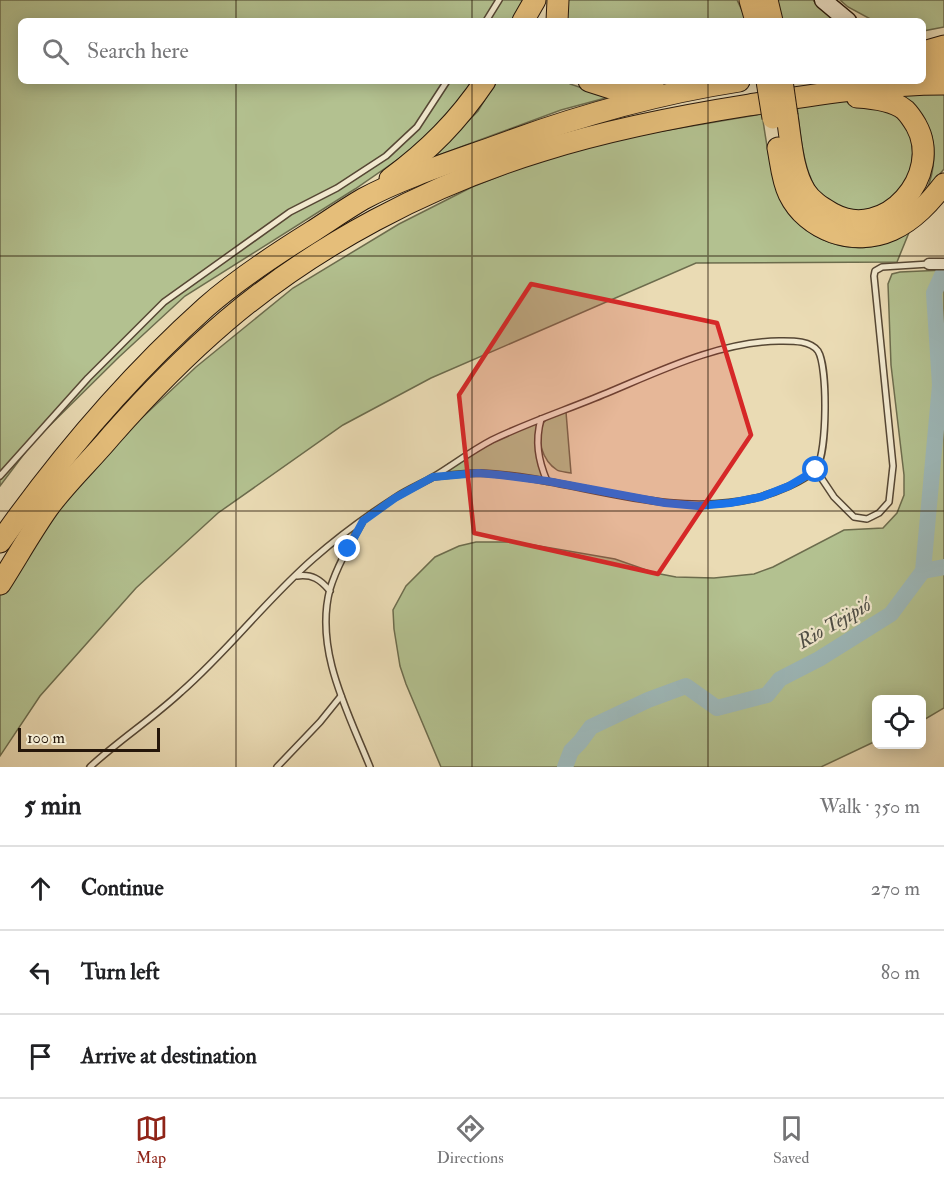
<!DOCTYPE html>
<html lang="en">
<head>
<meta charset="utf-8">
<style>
	:root { --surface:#fff; --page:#f2f2f2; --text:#202124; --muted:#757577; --line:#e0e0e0; --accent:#8f2418 }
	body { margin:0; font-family:"IM FELL Double Pica",serif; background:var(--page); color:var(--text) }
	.controls { position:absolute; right:18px; bottom:18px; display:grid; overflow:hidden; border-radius:9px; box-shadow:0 3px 15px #0003 }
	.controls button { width:54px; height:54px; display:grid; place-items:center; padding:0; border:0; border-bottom:2px solid var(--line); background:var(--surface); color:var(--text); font:30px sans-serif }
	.scale { position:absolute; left:18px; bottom:15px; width:142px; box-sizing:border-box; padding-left:6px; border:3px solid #25160a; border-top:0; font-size:16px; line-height:21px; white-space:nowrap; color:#25160a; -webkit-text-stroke:4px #f1e8ce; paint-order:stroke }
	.stop { position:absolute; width:18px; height:18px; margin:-14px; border:4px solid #1a73e8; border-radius:50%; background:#fff }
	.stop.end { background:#1a73e8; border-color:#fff; box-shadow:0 2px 6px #0008 }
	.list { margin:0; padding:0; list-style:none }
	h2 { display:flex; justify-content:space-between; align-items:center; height:78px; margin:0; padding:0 24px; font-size:26px }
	h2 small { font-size:20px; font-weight:400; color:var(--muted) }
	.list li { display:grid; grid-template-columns:39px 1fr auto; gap:18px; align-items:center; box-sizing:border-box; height:84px; padding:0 24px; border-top:2px solid var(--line) }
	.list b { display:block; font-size:22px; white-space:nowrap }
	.list em { font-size:20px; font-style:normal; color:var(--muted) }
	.icon { flex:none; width:33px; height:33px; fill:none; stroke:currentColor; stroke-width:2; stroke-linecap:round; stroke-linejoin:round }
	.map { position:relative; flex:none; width:944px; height:767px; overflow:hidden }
	.search { position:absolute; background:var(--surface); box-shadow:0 3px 15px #0003; left:18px; right:18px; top:18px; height:66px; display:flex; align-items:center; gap:15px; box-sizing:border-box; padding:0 21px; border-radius:9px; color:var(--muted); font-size:22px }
	.sheet { height:330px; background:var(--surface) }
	nav { display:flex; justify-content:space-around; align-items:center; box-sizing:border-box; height:84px; border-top:2px solid var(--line); background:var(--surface); font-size:16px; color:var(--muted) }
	nav a { display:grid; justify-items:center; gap:3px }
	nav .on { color:var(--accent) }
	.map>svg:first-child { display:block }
	.green { fill:#b3c190; stroke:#6c6c4d; stroke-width:1.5 }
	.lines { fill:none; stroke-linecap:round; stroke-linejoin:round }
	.river { stroke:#9db8b9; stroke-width:16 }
	.lane-casing { stroke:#564734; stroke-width:8 }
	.street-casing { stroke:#564734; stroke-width:13 }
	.secondary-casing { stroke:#25160a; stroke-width:19 }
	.highway-casing { stroke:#25160a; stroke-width:23 }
	.lane { stroke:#f1e8ce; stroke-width:5 }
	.street { stroke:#f1e8ce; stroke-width:10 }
	.secondary { stroke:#f1e8ce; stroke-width:16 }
	.highway { stroke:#e5be7a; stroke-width:21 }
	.highway-bridge-casing { stroke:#25160a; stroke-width:23; stroke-linecap:butt }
	.highway-bridge { stroke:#e5be7a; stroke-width:21 }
	.route { stroke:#1a73e8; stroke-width:8 }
	.marked { fill:#d62828; fill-opacity:0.2; stroke:#d62828; stroke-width:4.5; stroke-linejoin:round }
	.grid { fill:none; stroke:#25160a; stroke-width:1.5; stroke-opacity:0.55 }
	.labels { text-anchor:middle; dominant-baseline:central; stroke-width:4.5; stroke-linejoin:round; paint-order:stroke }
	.water-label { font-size:20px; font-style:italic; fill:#4f4f47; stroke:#f1e8ce }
</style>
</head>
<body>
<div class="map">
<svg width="944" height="767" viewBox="0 0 944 767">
	<rect width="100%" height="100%" fill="#eadbb4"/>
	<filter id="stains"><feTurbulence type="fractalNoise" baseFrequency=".00333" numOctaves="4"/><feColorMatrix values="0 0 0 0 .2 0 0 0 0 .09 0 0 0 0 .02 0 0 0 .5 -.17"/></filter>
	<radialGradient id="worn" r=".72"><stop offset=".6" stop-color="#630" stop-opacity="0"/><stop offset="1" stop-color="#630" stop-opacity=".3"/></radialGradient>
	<!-- green -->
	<g class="green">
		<path d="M0,0H524L512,21H21V81H475L453,113L413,149L355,189L185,296L119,357L33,442L0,486Z"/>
		<path d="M568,0H737L747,21H567Z"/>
		<path d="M775,0H813L834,21H782Z"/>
		<path d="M840,0H944V27L923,31V21H874L848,7Z"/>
		<path d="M496,81H569L570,84L591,91L628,92L561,110L420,162L457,132L478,111Z"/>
		<path d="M944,92V169L926,191C935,172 938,141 926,123C919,112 908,103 900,94Z"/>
		<path d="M833,101L878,102L913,129L914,180L883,210C871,210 857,212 845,210C803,202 801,138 797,106Z"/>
		<path d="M762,114C766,140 769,165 778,190C794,234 841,258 885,243C894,241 902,235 910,230L897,262L696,263L431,378L343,425L218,513L136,588L40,696L0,756V592L58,508L116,442L196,367L293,288L399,224L472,187L535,162L621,138Z"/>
		<path d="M944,270V708L922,721V700H876V741L821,767H441L406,684L400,666L394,629L393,610L406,586L435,557L459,546L476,542H516L615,559L655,573L676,577L714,578L754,574L773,567L844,530L883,528L897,513L904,495V475L891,365L888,284L892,274L900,272Z"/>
		<path d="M566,412L571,473C567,472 560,472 557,470C543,461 534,437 544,422C549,416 559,414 566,412Z"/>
		<path d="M541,418L537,438L547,481L500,475L433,477L448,464L471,454Z"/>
	</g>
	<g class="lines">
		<!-- river -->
		<g class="river">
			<path d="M923,571L944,567"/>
			<path d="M565,767L571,751L580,742L591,727L648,700L686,686L717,708L767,695L780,679L819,659L891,614L923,571L940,385L934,293L944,271"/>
		</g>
		<!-- lane casing -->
		<g class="lane-casing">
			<g id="lane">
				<path d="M486,21L499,0"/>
				<path d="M541,419C535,441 538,460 547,481"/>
				<path d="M816,470L834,497L854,517L867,519L879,513L889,502L893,466L874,276L875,271L882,267L929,264"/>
				<path d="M0,476L88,378L164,302L290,212L337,188L386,156L417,127L447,81"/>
				<path d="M362,523C350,544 337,566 330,589C314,650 348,712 370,767"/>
				<path d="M297,576C312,574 320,579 330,591"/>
				<path d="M90,767C119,740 152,719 181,692C228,651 266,600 313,559C338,537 368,515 396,497C408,489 421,484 433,477C453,465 471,451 492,440C529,422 569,409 607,393C662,370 719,342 779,341C791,341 810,340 818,351C828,367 827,452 817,467C808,481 771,494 756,498C663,520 573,477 481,473C465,473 449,475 433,477"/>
				<path d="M277,767L320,722L341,696"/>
			</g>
		</g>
		<!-- street casing -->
		<g class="street-casing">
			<path id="street" d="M929,264H944"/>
		</g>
		<!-- secondary casing -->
		<g class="secondary-casing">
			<path id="secondary" d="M823,0L848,21"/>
		</g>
		<!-- highway casing -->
		<g class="highway-casing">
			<g id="highway">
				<path d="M750,0L756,21"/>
				<path d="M767,0L772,21"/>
				<path d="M523,21L535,0"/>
				<path d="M557,21L558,0"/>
				<path d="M923,52L944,46"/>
				<path d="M923,65L944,64"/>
				<path d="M589,81L614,89H654"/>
				<path d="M787,116C791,140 792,170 805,191C812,202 823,208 833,214C885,242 944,175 916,125C913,120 909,114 905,110C893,100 873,98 857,97"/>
				<path d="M778,148C781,163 782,180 789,194C807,231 854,247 892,230C914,220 930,202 944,184"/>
				<path d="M390,179C429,150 458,121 485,81"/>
				<path d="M0,542C60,457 128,377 206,307C239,278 276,254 313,231C330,220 346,209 363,199C402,178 452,162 494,147C574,117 655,94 739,81"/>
				<path d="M0,584C16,559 31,532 48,508C67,482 91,460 111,436C147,395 185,356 226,321C317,244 427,186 541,151C608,130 679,116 749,105C814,95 878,84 944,84"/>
			</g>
		</g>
		<!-- lane -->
		<use href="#lane" class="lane"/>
		<!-- street -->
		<use href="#street" class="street"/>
		<!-- secondary -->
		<use href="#secondary" class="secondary"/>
		<!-- highway -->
		<use href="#highway" class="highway"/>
		<!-- highway-bridge casing -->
		<g class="highway-bridge-casing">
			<g id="highway-bridge">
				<path d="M767,81L773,118"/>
				<path d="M782,81L787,116"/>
			</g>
		</g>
		<!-- highway-bridge -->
		<use href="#highway-bridge" class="highway-bridge"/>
	</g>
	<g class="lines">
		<!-- route -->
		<path class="route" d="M348,549L363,521L395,498L433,477L478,473L500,475L547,481L665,503L698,506L730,503L761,497L789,486L816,470"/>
	</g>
	<!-- marked area -->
	<path class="marked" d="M531,284L717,323L751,435L658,574L474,533L459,395Z"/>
	<!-- grid -->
	<path class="grid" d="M236,0V21M472,0V21M708,0V21M236,81V767M472,81V767M708,81V767M0,256H944M0,511H944"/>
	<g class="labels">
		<!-- water labels -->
		<g class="water-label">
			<text transform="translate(834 623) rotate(-30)">Rio Tejipió</text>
		</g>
	</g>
	<rect width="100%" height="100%" filter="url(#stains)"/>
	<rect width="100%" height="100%" fill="url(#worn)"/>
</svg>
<div class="controls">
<button><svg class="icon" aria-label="locate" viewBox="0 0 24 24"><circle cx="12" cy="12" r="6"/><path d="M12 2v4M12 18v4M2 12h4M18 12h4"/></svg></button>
</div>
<div class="scale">100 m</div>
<div class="stop" style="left:816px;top:470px"></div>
<div class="stop end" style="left:348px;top:549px"></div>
<div class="search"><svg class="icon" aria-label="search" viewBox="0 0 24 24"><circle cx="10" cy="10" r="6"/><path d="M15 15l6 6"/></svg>Search here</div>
</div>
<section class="sheet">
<h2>5 min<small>Walk · 350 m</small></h2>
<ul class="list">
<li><svg class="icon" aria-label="ahead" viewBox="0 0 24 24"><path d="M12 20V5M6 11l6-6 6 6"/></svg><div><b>Continue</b></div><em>270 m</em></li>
<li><svg class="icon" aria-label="left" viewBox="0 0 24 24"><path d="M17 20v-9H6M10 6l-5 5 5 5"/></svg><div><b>Turn left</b></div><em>80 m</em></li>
<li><svg class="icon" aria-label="arrive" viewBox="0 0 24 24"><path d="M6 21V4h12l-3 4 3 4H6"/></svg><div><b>Arrive at destination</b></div></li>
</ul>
</section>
<nav>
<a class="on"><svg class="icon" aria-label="map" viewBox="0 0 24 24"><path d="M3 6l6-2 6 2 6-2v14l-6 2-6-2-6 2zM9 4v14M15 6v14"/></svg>Map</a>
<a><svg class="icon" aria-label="directions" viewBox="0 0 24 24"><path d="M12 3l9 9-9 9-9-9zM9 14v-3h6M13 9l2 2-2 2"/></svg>Directions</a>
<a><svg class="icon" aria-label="saved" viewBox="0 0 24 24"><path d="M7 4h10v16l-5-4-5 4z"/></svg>Saved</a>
</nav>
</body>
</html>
